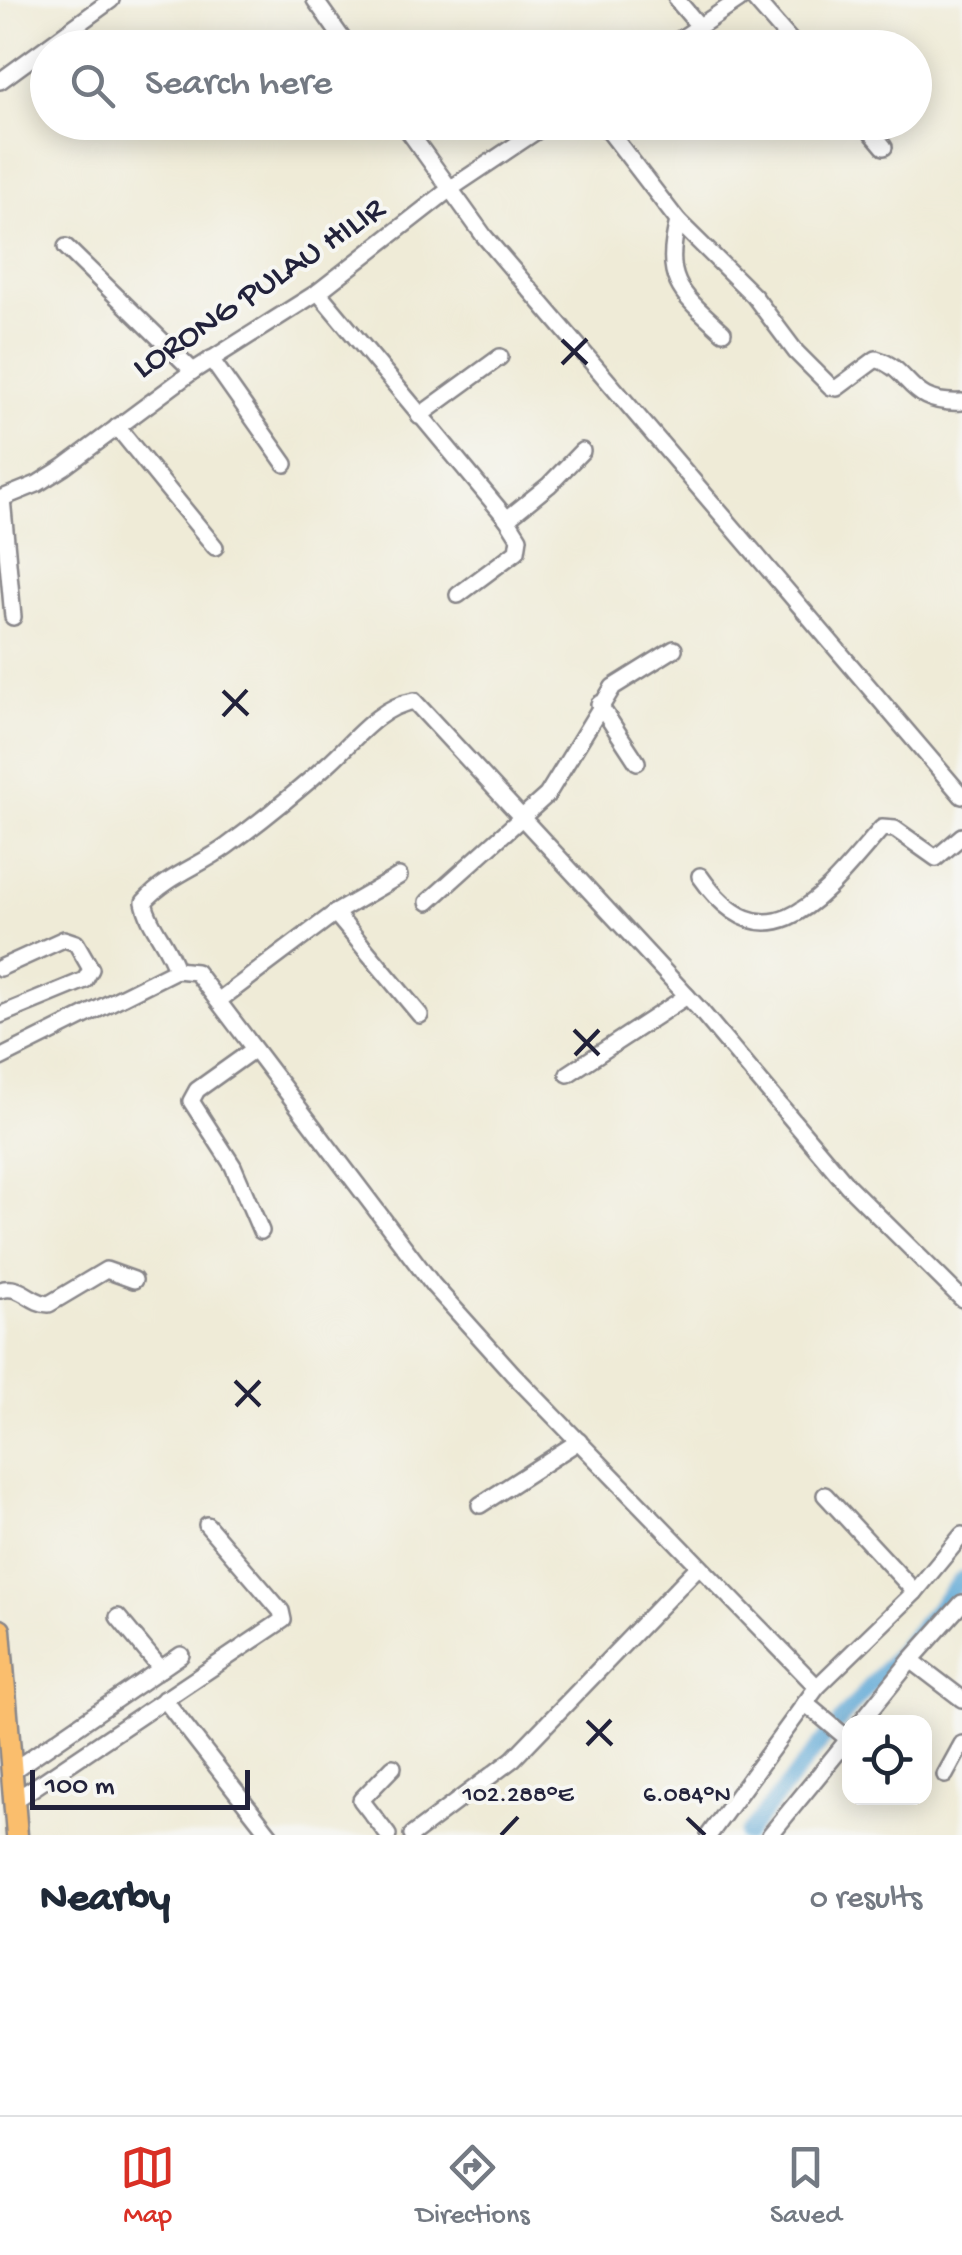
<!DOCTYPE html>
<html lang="en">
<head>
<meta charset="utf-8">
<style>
	:root { --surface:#fff; --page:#f2f2f3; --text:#1f2937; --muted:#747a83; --line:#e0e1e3; --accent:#d93025 }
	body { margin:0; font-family:"Gochi Hand",sans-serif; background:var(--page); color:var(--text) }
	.controls { position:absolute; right:30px; bottom:30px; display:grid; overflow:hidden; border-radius:20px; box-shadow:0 5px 25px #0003 }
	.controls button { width:90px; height:90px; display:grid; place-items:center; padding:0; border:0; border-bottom:2px solid var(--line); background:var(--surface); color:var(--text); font:50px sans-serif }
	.scale { position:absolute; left:30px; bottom:25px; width:220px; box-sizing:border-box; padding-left:10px; border:5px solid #22223b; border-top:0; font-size:28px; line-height:35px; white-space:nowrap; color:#22223b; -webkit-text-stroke:8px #f6f6f2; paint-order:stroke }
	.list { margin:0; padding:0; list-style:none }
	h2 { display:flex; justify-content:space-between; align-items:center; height:130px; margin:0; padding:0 40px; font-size:42px }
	h2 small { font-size:32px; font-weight:400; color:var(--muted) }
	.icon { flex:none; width:55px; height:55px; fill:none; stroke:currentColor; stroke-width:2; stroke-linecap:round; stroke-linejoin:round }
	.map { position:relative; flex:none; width:962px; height:1835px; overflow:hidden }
	.search { position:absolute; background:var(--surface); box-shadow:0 5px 25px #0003; left:30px; right:30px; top:30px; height:110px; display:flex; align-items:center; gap:25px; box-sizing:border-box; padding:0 35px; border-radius:55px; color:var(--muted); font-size:38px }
	.sheet { height:280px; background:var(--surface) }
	nav { display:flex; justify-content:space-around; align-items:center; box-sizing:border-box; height:140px; border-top:2px solid var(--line); background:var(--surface); font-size:28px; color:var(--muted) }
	nav a { display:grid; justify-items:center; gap:5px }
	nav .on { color:var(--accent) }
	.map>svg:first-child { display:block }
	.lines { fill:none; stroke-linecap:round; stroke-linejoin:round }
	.canal { stroke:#5ea8d6; stroke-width:15 }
	.minor-casing { stroke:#888689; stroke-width:20 }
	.major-casing { stroke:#888689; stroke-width:25 }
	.minor { stroke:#fff; stroke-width:15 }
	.major { stroke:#fabe6d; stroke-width:20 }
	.ticks { fill:none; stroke:#22223b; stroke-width:4 }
	.labels { text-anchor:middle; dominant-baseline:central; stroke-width:8; stroke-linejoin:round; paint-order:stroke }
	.street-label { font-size:35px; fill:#22223b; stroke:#f6f6f2 }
	.ticks-label { font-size:25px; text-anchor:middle; fill:#22223b; stroke:#f6f6f2; stroke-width:8; stroke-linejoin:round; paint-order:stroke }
</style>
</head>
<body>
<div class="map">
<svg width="962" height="1835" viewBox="0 0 962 1835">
	<rect width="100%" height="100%" fill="#f6f6f2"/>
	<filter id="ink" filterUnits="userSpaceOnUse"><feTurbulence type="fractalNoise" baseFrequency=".01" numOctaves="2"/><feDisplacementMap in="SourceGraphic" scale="20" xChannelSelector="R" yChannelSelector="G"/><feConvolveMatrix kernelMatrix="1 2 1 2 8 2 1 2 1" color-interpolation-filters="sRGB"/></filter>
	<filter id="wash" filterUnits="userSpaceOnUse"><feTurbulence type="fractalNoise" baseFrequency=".0048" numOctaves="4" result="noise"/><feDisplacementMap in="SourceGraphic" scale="40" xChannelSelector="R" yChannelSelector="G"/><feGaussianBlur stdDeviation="2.25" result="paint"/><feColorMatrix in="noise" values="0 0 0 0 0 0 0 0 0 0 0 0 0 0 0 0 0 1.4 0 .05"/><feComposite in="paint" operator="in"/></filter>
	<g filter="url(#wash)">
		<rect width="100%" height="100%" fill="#efebd7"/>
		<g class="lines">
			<!-- canal -->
			<g class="canal">
				<path d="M839,1722L962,1578"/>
				<path d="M746,1835L830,1732"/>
			</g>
		</g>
	</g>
	<g filter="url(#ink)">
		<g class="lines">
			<!-- minor casing -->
			<g class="minor-casing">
				<g id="minor">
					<path d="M315,0L349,48"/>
					<path d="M677,0L699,26"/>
					<path d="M755,0L797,48"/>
					<path d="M667,48L739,0"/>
					<path d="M0,81L111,0"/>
					<path d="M402,122L484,236L962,796"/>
					<path d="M602,122L678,221C663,281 680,293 723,332"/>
					<path d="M863,122L884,147"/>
					<path d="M678,221L754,296L796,352L831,387L837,388L876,359C913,370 906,405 962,402"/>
					<path d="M66,247L193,371"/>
					<path d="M318,292L507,519L549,485L582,451"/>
					<path d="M211,359L285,464"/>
					<path d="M419,416L500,357"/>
					<path d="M117,427L215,547"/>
					<path d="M2,498L13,617"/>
					<path d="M0,499L37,484L64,467L193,371L318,292L450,189L550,122"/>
					<path d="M458,595L517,551L519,538L507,519"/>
					<path d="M599,704L637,762"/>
					<path d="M700,876C770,977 828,889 882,828L895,829L936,858L962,836"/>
					<path d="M428,902L547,795L613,687L674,649"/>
					<path d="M335,913L420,1015"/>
					<path d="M0,968L64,939L76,943L91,969L85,980L0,1015"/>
					<path d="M176,970C169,945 149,927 144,902C167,876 200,866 227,846C261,821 297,792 328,764C354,741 378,707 414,701L700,1010L848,1186L962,1299"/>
					<path d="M218,1001L335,913L399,876"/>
					<path d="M253,1050L197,1090L191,1101L233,1166L261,1231"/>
					<path d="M0,1058L176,970L196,972L433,1285L513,1374L817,1687"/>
					<path d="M568,1074L687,996"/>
					<path d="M0,1290C23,1284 29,1303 49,1304L106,1270L134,1280"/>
					<path d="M825,1495L915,1592"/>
					<path d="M480,1505L579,1441"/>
					<path d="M118,1617L161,1669"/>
					<path d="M911,1660L962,1603"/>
					<path d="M164,1699L270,1835"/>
					<path d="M805,1703L848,1739"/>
					<path d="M861,1722L911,1660L962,1699"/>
					<path d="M12,1771L181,1655"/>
					<path d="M945,1775L962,1744"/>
					<path d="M14,1801L283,1620L281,1611L207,1525"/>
					<path d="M388,1835L361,1800L393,1767"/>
					<path d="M412,1835L513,1759L698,1567"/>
					<path d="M709,1835L817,1687L915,1592L962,1535"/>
					<path d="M770,1835L850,1737"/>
				</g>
			</g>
			<!-- major casing -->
			<g class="major-casing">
				<path id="major" d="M0,1630L17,1835"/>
			</g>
			<!-- minor -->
			<use href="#minor" class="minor"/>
			<!-- major -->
			<use href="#major" class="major"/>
		</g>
	</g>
	<!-- ticks -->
	<path class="ticks" d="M562,340L587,364M562,364L587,339M223,691L248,715M223,716L247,690M574,1030L599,1055M575,1055L599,1030M235,1381L260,1406M236,1406L260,1381M587,1721L612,1745M587,1745L611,1720M687,1818L705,1835M501,1835L518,1817"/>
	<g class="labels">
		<!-- street labels -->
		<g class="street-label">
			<text transform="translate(260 290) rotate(-34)">LORONG PULAU HILIR</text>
		</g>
	</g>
	<g class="ticks-label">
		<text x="518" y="1801">102.288°E</text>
		<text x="687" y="1801">6.084°N</text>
	</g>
</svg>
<div class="controls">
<button><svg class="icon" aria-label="locate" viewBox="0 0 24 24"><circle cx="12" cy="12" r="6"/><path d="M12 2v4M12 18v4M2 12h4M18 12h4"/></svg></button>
</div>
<div class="scale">100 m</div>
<div class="search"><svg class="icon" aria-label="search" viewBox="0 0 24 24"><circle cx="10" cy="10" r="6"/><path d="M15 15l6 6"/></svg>Search here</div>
</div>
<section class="sheet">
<h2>Nearby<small>0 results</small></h2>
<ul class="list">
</ul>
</section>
<nav>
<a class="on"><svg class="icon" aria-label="map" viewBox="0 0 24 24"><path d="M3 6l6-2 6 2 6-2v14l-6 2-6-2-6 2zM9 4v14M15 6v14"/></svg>Map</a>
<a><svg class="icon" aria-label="directions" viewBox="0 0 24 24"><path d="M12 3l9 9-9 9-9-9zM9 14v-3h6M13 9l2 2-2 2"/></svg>Directions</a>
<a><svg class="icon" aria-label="saved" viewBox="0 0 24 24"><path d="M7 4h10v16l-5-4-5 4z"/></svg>Saved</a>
</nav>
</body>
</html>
